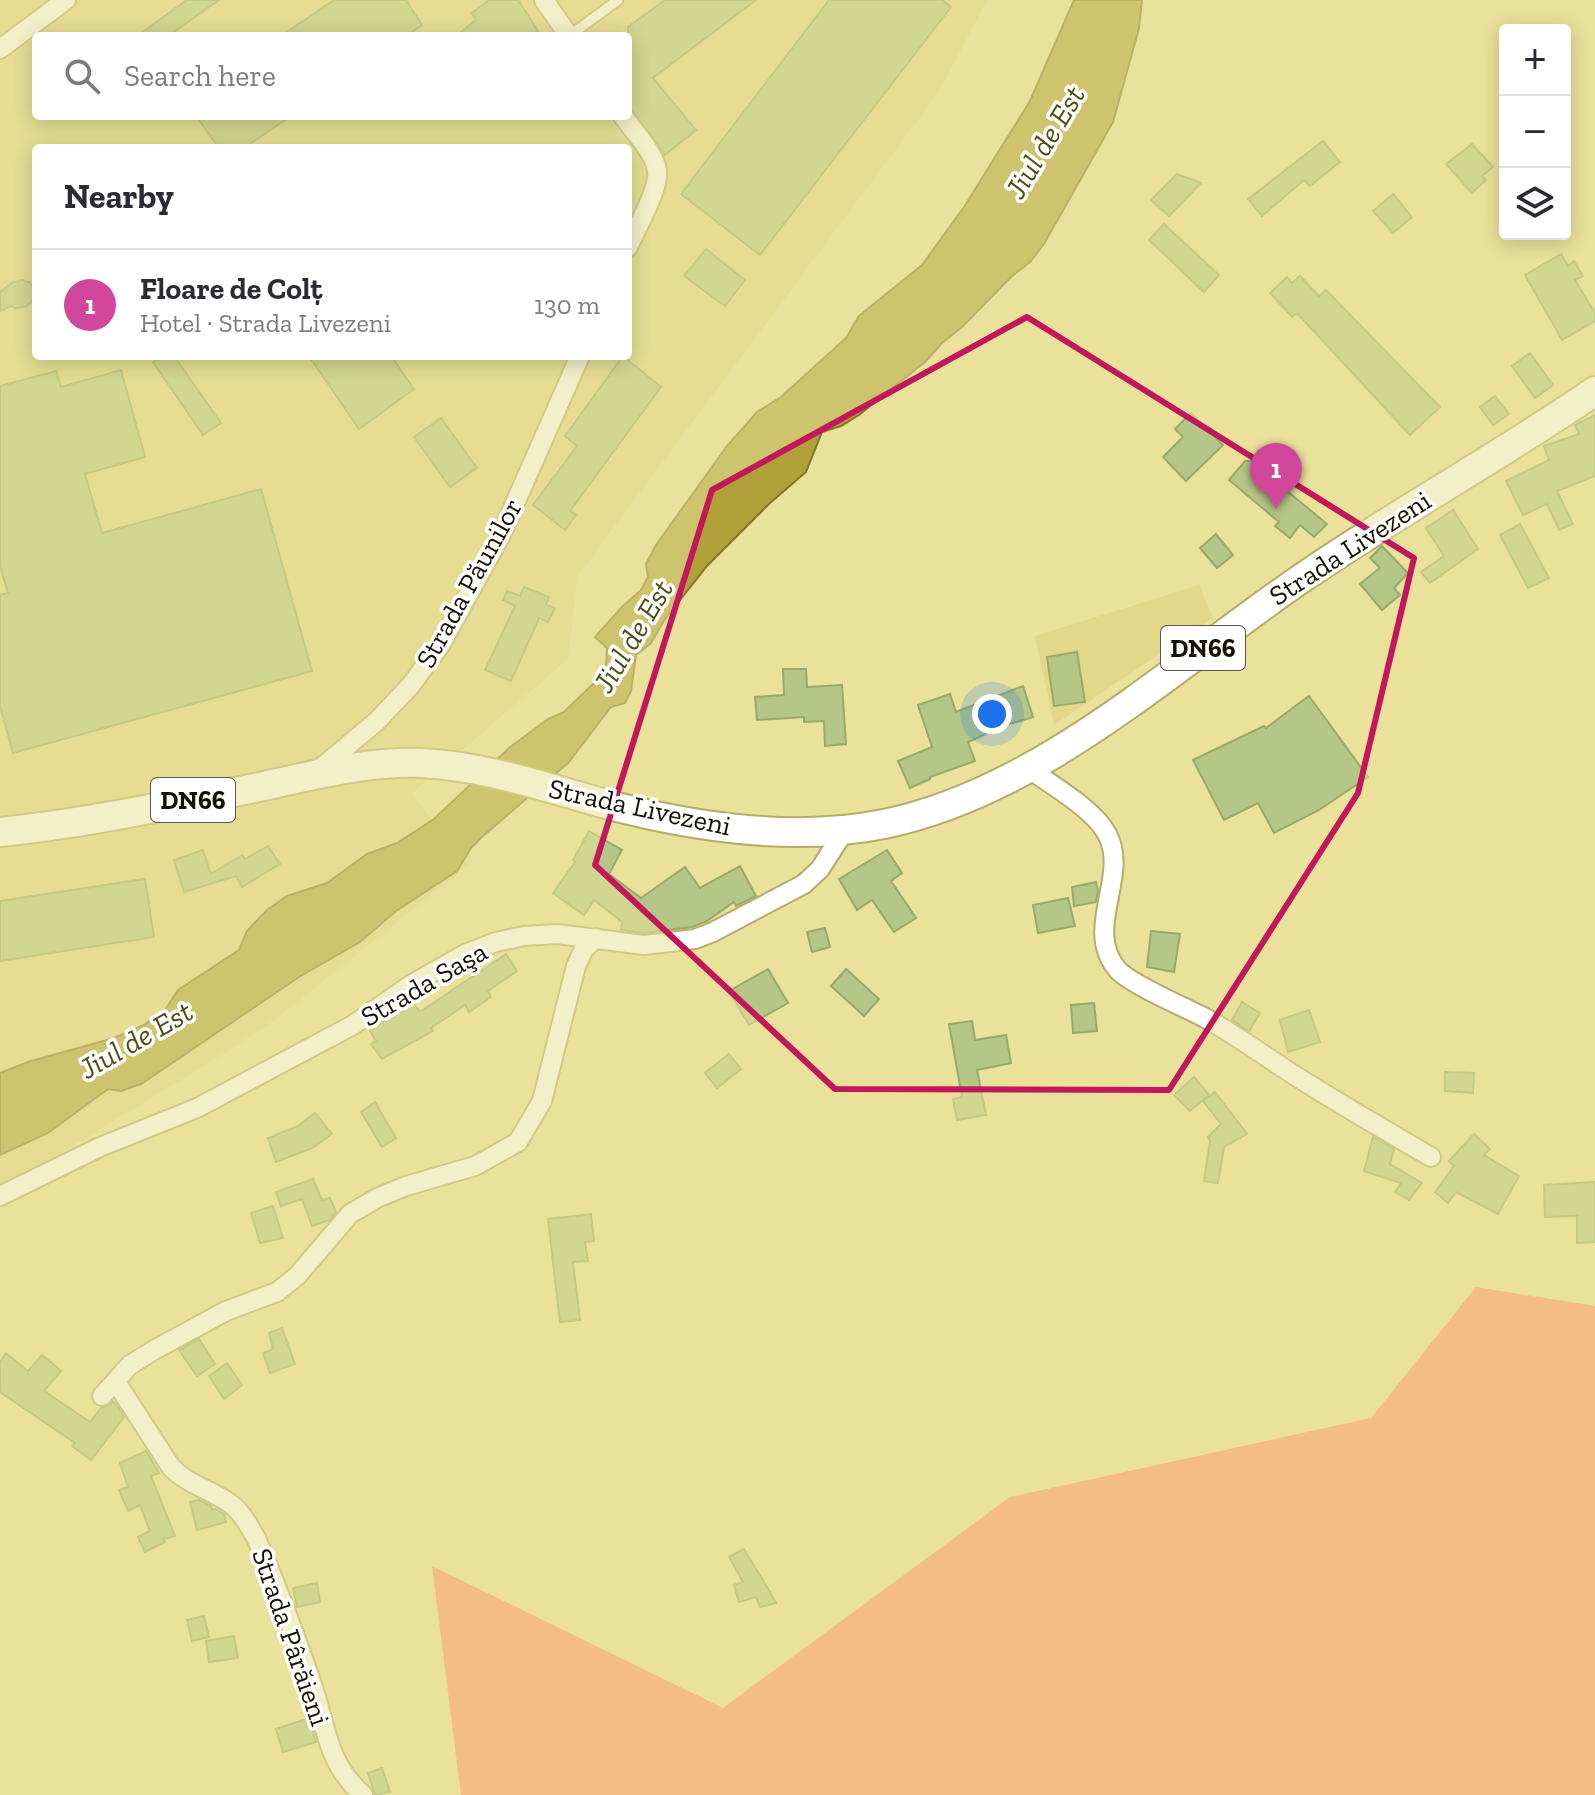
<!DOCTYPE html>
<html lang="en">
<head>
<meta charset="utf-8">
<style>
	:root { --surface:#fff; --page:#f7f7f7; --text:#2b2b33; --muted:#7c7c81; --line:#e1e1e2; --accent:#6d67e1 }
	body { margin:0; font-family:"Zilla Slab",serif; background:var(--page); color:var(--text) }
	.controls { position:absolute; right:24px; top:24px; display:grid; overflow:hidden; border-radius:8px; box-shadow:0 4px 20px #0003 }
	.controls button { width:72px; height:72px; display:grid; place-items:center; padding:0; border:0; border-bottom:2px solid var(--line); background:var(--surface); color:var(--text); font:40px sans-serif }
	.you { position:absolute; left:992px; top:714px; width:28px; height:28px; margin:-20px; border:6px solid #fff; border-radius:50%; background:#1a73e8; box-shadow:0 0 0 12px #1a73e833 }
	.badge { display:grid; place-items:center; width:52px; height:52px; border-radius:50%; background:var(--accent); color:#fff; font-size:26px; font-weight:700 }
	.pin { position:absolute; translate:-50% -66px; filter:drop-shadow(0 2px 4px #0008) }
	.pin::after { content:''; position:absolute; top:42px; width:28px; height:24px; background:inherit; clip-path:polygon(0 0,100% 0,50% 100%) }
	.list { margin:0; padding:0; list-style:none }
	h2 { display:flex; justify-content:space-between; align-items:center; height:104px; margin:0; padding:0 32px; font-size:34px }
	h2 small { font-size:26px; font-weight:400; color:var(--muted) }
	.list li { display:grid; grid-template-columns:52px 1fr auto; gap:24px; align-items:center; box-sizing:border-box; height:112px; padding:0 32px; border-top:2px solid var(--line) }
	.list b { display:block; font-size:30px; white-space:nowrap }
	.list p { margin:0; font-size:26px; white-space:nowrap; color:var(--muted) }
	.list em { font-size:26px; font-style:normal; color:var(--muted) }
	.icon { flex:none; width:44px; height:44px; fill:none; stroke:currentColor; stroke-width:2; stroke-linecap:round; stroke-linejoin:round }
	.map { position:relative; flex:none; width:1595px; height:1795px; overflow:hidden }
	.search { position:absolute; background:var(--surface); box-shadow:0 4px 20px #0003; left:32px; top:32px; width:600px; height:88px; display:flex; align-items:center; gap:20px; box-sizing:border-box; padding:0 28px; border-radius:8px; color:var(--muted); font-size:30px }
	.panel { position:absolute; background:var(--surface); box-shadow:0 4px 20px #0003; left:32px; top:144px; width:600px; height:216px; border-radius:8px }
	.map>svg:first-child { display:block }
	.built { fill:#e3d88a; fill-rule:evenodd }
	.green { fill:#ff9168 }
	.water { fill:#b0a139; stroke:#827628; stroke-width:2 }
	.building { fill:#b4c786; stroke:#98aa6a; stroke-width:2 }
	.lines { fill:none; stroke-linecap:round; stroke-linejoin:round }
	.lane-casing { stroke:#b6ac69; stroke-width:13 }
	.street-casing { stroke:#b6ac69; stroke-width:22 }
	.primary-casing { stroke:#b6ac69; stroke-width:32 }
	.lane { stroke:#fff; stroke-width:9 }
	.street { stroke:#fff; stroke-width:18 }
	.primary { stroke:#fff; stroke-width:28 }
	.marked { fill:none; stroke:#c2185b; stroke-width:6; stroke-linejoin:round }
	.labels { text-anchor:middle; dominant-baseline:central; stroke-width:7; stroke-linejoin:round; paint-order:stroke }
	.shield { fill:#fff; stroke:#5b584c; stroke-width:2 }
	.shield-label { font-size:26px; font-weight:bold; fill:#151100 }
	.street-label { font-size:28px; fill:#151100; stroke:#fff }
	.water-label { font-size:30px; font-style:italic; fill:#544c15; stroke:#fff }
</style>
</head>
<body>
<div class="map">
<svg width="1595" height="1795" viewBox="0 0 1595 1795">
	<rect width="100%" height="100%" fill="#eae19b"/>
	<!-- built -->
	<g class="built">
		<path d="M0,0H987L940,90L577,577L568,659L411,794L469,864L279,1017L225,1053L0,1190ZM36,36H628V116H36ZM36,148H628V356H36Z"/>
		<path d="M1199,585L1213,618L1054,725L1035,636Z"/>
	</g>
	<!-- green -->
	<path class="green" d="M1476,1287L1595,1306V1795H461L432,1566L723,1708L1010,1497L1371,1418Z"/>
	<!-- water -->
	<path class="water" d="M1074,0H1142L1139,28L1113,122L1044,244L1030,262L1011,277L962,327L941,344L926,361L859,415L841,426L822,432L806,472L770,503L707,566L665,619L651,643L636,655L631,691L625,703L611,707L568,763L483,836L471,848L457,871L396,911L360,942L299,977L141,1084L121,1091L108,1089L48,1133L0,1155V1073L28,1062L114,1038L144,1025L165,1010L178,990L239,950L247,931L267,910L287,896L327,883L367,854L397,843L434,819L509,748L548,719L564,712L598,679L606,667L607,648L595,637L622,607L641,590L648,577L646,564L656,545L727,446L757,412L781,397L846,338L859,316L922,265L964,207L1030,101Z"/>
	<!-- building -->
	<g class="building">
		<path d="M187,0H219L168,36H137Z"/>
		<path d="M334,0H406L422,25L407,36H281Z"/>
		<path d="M489,0H518L538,31L530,36H456L476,20L472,13Z"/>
		<path d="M665,0H756L653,78L696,130L665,155L628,105V27Z"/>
		<path d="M829,0H942L951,7L760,255L681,194Z"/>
		<path d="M196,116H291L244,148H219Z"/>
		<path d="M1323,141L1340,162L1310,186L1304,180L1262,216L1248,199Z"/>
		<path d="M1472,144L1493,167L1482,176L1486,180L1472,193L1446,164Z"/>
		<path d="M1177,174L1201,183L1169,216L1151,200Z"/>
		<path d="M1393,194L1412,217L1393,233L1373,211Z"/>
		<path d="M1164,224L1219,275L1204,292L1149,240Z"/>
		<path d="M706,249L745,280L725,306L684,276Z"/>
		<path d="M1561,254L1568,266L1574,261L1583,276L1575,280L1595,313V321L1562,340L1525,275Z"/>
		<path d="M1300,276L1319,296L1326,290L1440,407L1410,435L1297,313L1292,317L1270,293L1287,277L1292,283Z"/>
		<path d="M22,280L29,282L35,290L34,300L25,307L15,308L12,306L0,311V292L12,283Z"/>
		<path d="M1530,353L1553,385L1535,398L1512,366Z"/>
		<path d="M162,356H174L221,423L203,435L153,362Z"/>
		<path d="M309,356H391L414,389L359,429Z"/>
		<path d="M623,356L661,387L570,511L576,515L565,530L533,505L577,446L565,436Z"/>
		<path d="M121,370L145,457L85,474L102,533L261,489L312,671L13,753L0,706V595L8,593L0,566V386L56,371L61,387Z"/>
		<path d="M1495,396L1509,414L1493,425L1480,407Z"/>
		<path d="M1191,413L1223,445L1186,481L1163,457L1183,437L1175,429Z"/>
		<path d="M1595,415V476L1557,491L1573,524L1559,530L1547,504L1523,515L1506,481L1549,460L1544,446L1579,434L1575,425Z"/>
		<path d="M441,418L477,468L450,487L414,437Z"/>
		<path d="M1245,461H1251L1327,524L1314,537L1300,525L1290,538L1275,526L1279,522L1229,480Z"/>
		<path d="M1453,510L1478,549L1430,583L1421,572L1444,556L1426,528Z"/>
		<path d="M1520,524L1549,578L1528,588L1500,535Z"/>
		<path d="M1216,534L1233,555L1217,568L1200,548Z"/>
		<path d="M1382,546L1408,573L1394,588L1400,595L1382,610L1360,584L1380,568L1370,558Z"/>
		<path d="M524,587L549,597L546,605L555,608L548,622L539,618L511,681L485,670L515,606L503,600L507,591L520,596Z"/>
		<path d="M1077,652L1085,702L1054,706L1047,657Z"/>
		<path d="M783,669H806L807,687L842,685L846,744L825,746L824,721L804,722V717L757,720L755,697L784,695Z"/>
		<path d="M1023,686L1033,717L1003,726L968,742L975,761L930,777V779L910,788L898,761L932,747L918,705L950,694L956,712Z"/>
		<path d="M1309,696L1368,777L1319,810L1274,833L1258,803L1224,820L1193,760L1264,726L1266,728Z"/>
		<path d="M589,831L622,850L609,874L641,898L685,867L700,888L740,866L756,896L736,906L734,902L707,921L692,927L644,933L621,930L622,922L594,900L584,915L553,893L575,862L573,860Z"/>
		<path d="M268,846L280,864L242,887L236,876L184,892L174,860L203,850L211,874L242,855L245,859Z"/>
		<path d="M887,850L902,873L891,881L916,918L894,932L872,900L857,910L839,879Z"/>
		<path d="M145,879L154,937L0,961V901Z"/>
		<path d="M1096,882L1098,890L1096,902L1074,906L1072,887Z"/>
		<path d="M1068,898L1075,926L1038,933L1033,905Z"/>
		<path d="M825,928L830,947L812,952L807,932Z"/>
		<path d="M1151,931L1180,934L1174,972L1147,967Z"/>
		<path d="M506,954L517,971L488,991L491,997L469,1012L465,1005L431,1028L433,1031L382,1059L371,1044L376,1041L370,1031L388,1018L412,1002L420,1012Z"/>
		<path d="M768,969L788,1003L749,1025L729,991Z"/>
		<path d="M846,969L879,999L864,1016L831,986Z"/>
		<path d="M1242,1002L1260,1013L1249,1031L1232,1020Z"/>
		<path d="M1094,1003L1097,1031L1073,1033L1071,1005Z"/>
		<path d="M1309,1010L1320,1042L1288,1052L1280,1020Z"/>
		<path d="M972,1021L975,1040L1006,1035L1011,1063L977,1070L986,1115L957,1120L953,1099L962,1097L949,1024Z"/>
		<path d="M729,1054L741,1069L717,1088L705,1073Z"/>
		<path d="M1445,1072L1474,1073L1473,1093L1445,1091Z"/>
		<path d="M1194,1077L1209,1095L1190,1111L1174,1095Z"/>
		<path d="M1215,1092L1247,1134L1224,1147L1218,1183L1204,1181L1210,1141L1208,1137L1221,1124L1203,1101Z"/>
		<path d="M375,1102L396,1138L382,1147L361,1112Z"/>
		<path d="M315,1113L332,1134L312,1148L276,1162L268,1138L298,1126Z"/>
		<path d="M1474,1134L1490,1149L1484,1155L1519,1176L1498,1214L1456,1192L1448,1203L1435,1192L1454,1166L1449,1161Z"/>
		<path d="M1373,1137L1394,1149L1390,1164L1422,1183L1409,1200L1395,1192L1401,1183L1364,1171Z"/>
		<path d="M313,1179L322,1200L330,1198L336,1212L330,1220L312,1226L302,1199L281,1206L276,1192Z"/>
		<path d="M1595,1182V1242L1577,1243V1216L1545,1217L1544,1185Z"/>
		<path d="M273,1206L283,1238L260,1243L251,1213Z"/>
		<path d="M591,1214L594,1241L585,1242L588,1261L573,1262L580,1320L560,1322L548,1219Z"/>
		<path d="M282,1328L295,1364L270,1373L263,1353L273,1349L269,1333Z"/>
		<path d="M199,1339L215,1364L197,1376L179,1350Z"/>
		<path d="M6,1353L28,1371L42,1355L61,1371L44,1391L90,1422L101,1408L113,1402L116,1404L124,1417L91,1460L72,1446L75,1443L0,1392V1362Z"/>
		<path d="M227,1363L242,1385L224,1399L209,1376Z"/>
		<path d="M146,1451L159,1473L151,1476L175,1536L163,1539L165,1542L145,1552L138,1537L150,1531L140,1505L128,1511L119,1490L128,1487L120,1463Z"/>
		<path d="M199,1500L211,1506L212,1510L216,1509L224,1514L226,1522L197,1530L190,1502Z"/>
		<path d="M744,1549L770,1592L776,1603L760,1607L756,1597L739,1602L734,1585L743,1582L729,1557Z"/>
		<path d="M317,1583L320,1602L297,1607L293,1588Z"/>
		<path d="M204,1616L209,1637L192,1641L187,1620Z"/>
		<path d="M234,1636L238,1658L209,1662L206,1641Z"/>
		<path d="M309,1718L316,1742L283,1752L276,1729Z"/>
		<path d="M382,1768L390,1792L375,1795L368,1773Z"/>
	</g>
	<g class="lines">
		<!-- lane casing -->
		<g class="lane-casing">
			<path id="lane" d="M569,36L618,0"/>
		</g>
		<!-- street casing -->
		<g class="street-casing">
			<g id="street">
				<path d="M544,0L569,36"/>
				<path d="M0,49L66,0"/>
				<path d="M623,116C633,131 654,152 657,170C660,189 636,228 628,247"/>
				<path d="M1028,768C1051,785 1094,809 1107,834C1130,876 1083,928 1117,969C1129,984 1187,1008 1207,1019C1243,1039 1275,1064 1310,1085C1350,1110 1390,1133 1431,1157"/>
				<path d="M315,773L377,721L411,685L441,644L501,535L580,356"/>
				<path d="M0,1196L100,1147L197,1108L353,1025L412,984L465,954L496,942L524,936L557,934L644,945L695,939L713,932L804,884L820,869L845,830"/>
				<path d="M116,1382L171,1467C187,1484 209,1489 228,1502C241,1510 249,1526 256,1538C277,1586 295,1635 312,1684C327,1728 326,1762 363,1795"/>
				<path d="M102,1396L130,1365L154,1350L226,1311L277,1292L297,1276L350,1214L377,1198L406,1186L475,1166L518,1142L542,1101L576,966L584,949L596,938"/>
			</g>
		</g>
		<!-- primary casing -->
		<g class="primary-casing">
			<path id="primary" d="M0,832C80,824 161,807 240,791C300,779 360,761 421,763C490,766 558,792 625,809C707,829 800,841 884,824C1042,792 1177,662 1308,574C1402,510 1502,455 1595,391"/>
		</g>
		<!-- lane -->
		<use href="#lane" class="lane"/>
		<!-- street -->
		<use href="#street" class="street"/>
		<!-- primary -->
		<use href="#primary" class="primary"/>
	</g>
	<!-- marked area -->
	<path d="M0 0H1595V1795H0ZM1027,317L1414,558L1358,793L1169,1090L835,1089L595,865L712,490Z" fill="#eae19b" fill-opacity=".55" fill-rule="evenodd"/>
	<path class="marked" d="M1027,317L1414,558L1358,793L1169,1090L835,1089L595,865L712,490Z"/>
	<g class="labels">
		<!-- shield labels -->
		<g class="shield">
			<rect x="1161" y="626" width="84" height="44" rx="6"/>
			<rect x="151" y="778" width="84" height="44" rx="6"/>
		</g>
		<g class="shield-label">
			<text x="1203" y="648">DN66</text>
			<text x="193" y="800">DN66</text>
		</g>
		<!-- street labels -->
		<g class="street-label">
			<text transform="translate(1350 548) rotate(-33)">Strada Livezeni</text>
			<text transform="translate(469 583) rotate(-61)">Strada Păunilor</text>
			<text transform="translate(640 807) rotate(12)">Strada Livezeni</text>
			<text transform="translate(424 984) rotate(-30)">Strada Saşa</text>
			<text transform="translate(291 1637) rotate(71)">Strada Pârăieni</text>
		</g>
		<!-- water labels -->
		<g class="water-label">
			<text transform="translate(1045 142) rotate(-59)">Jiul de Est</text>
			<text transform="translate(633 636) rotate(-59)">Jiul de Est</text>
			<text transform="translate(136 1040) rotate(-30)">Jiul de Est</text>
		</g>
	</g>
</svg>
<div class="controls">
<button>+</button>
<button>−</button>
<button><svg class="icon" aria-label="layers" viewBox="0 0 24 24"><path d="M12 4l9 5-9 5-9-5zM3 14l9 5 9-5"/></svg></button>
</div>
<div class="you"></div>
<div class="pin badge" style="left:1276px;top:509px;background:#d1479c">1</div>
<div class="search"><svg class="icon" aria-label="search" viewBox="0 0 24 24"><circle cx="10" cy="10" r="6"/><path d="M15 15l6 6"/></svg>Search here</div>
<section class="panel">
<h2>Nearby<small></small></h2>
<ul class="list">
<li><span class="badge" style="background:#d1479c">1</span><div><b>Floare de Colț</b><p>Hotel · Strada Livezeni</p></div><em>130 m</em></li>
</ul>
</section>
</div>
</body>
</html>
